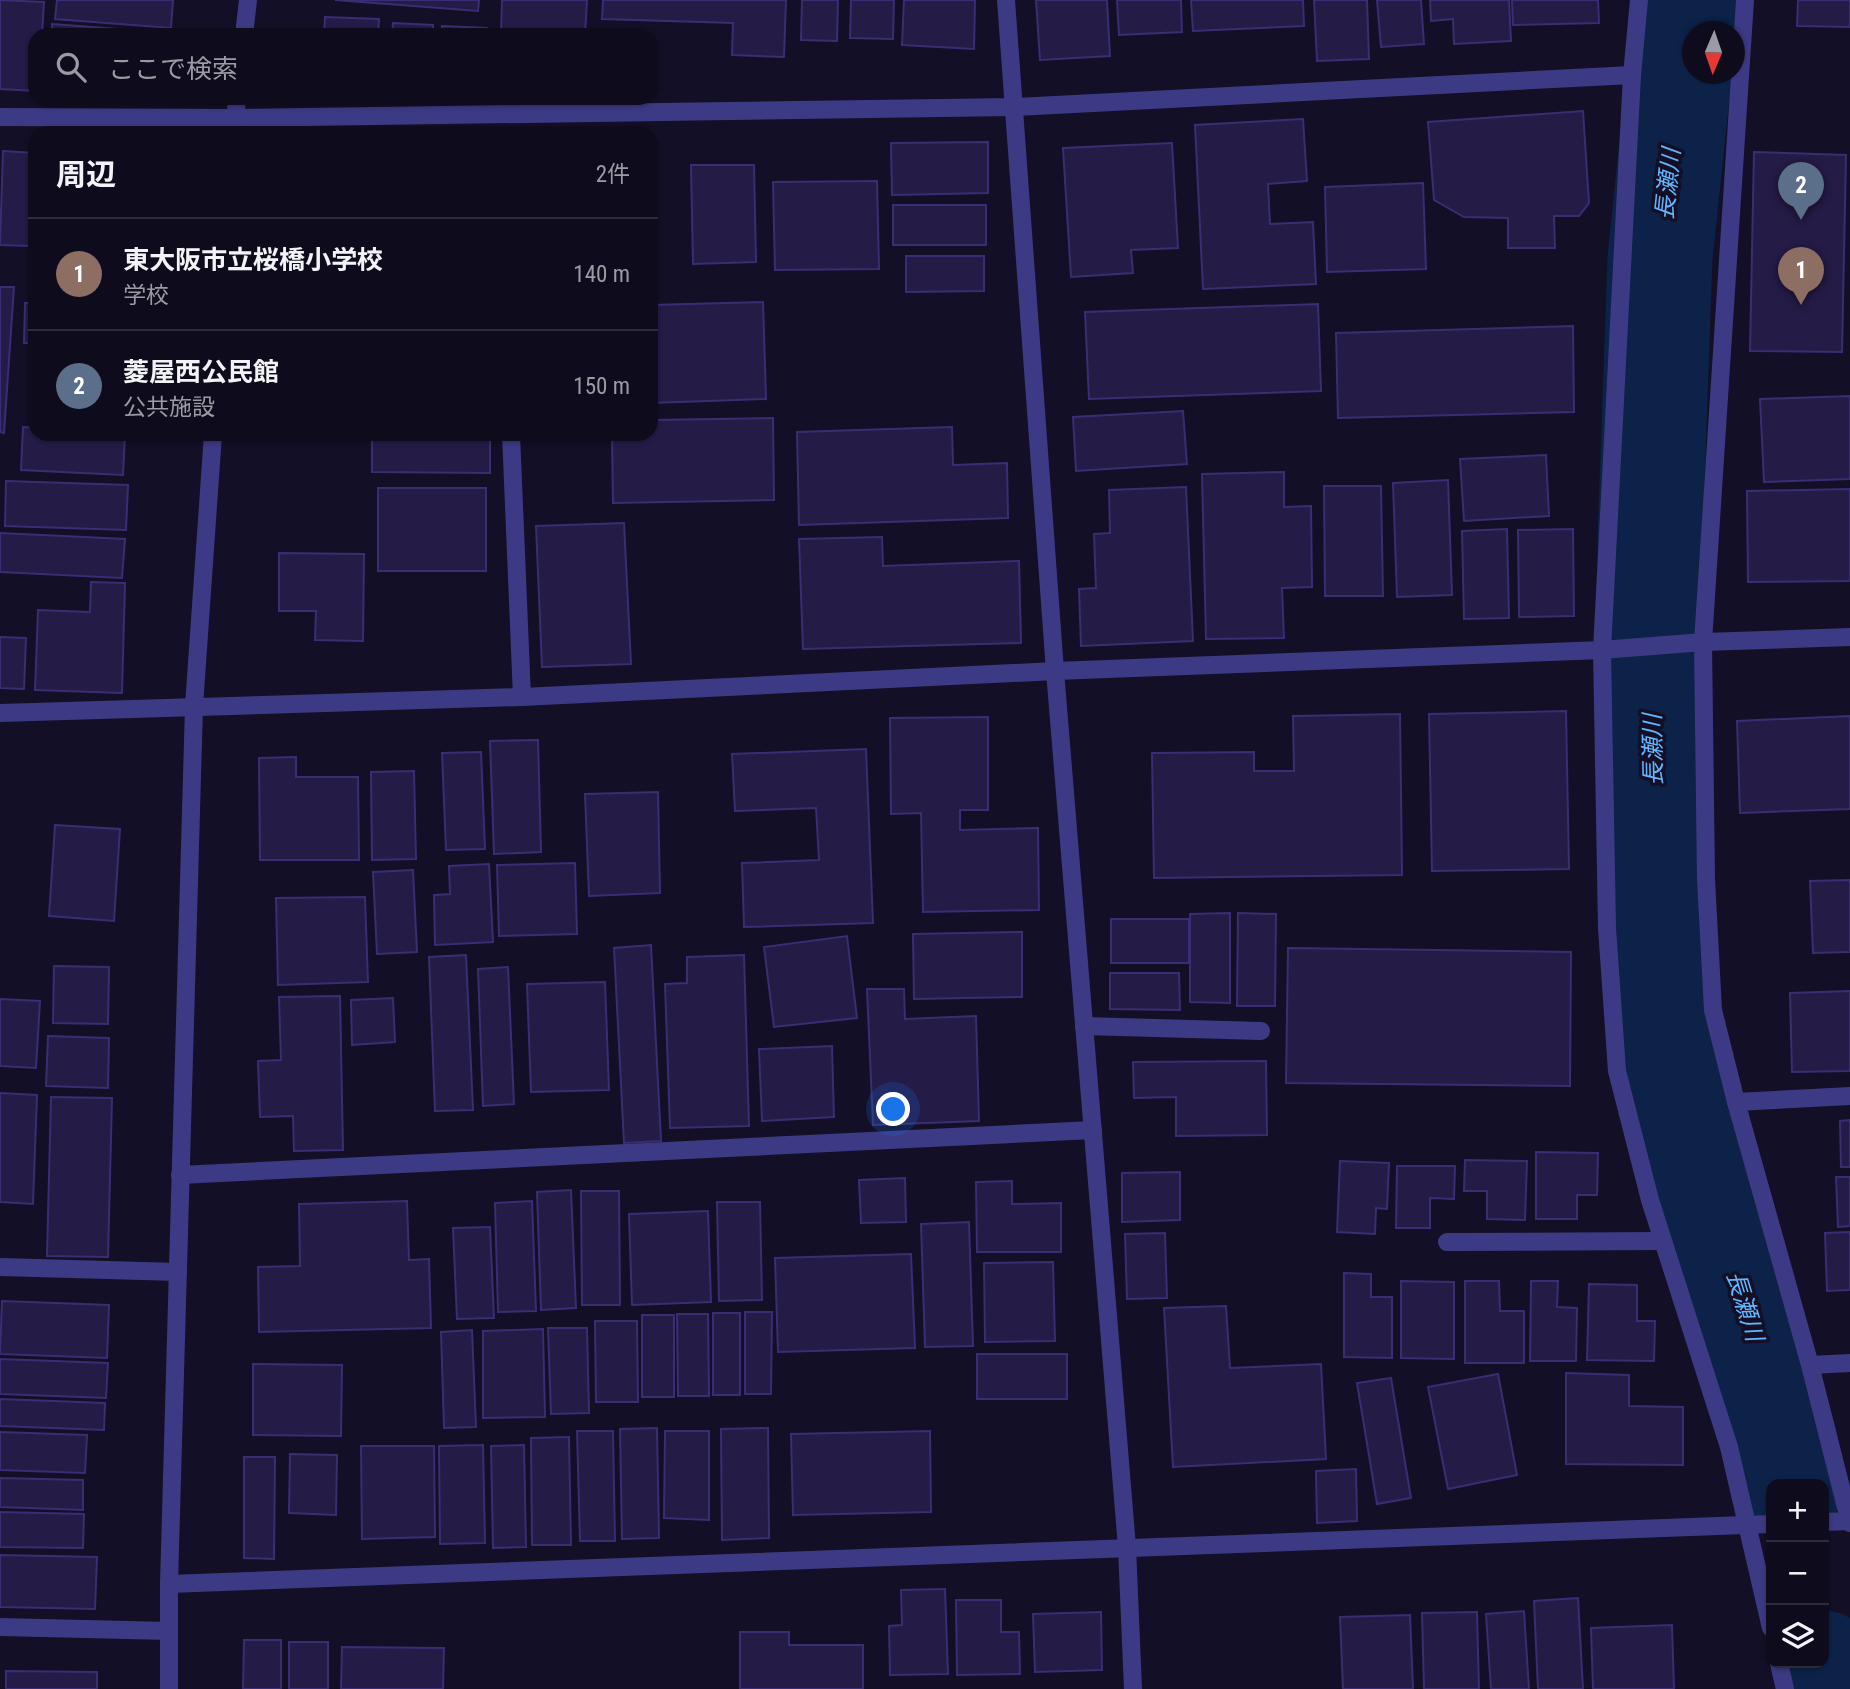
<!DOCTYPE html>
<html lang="ja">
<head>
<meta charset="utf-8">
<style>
	:root { --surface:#0e0b1c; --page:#171425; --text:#f1f3f6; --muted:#9b9ba3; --line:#2e2b3b; --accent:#7c3aed }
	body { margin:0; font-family:"Roboto Condensed","Noto Sans JP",sans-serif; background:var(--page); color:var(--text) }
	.controls { position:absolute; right:21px; bottom:21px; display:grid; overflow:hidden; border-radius:14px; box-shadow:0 2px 5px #0004 }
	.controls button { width:63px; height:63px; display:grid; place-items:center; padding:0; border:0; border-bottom:2px solid var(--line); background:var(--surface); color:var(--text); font:35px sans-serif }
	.compass { position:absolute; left:1682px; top:21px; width:63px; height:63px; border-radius:50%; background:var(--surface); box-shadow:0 2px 5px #0004; rotate:182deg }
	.you { position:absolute; left:894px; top:1110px; width:24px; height:24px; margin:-18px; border:5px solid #fff; border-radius:50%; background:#1a73e8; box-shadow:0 0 0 10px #1a73e833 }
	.badge { display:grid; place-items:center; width:46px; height:46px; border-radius:50%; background:var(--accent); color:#fff; font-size:23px; font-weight:700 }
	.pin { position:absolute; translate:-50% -58px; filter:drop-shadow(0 2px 4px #0008) }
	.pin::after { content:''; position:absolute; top:37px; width:24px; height:21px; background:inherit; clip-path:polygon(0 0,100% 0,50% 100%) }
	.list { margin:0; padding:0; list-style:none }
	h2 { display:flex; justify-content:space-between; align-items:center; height:91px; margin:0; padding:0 28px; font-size:30px }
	h2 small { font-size:23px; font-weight:400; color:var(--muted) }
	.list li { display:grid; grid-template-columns:46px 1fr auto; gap:21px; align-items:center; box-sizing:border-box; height:112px; padding:0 28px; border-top:2px solid var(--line) }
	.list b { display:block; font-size:26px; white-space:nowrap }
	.list p { margin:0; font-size:23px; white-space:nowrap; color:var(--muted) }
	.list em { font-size:23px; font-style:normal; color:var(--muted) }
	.icon { flex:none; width:38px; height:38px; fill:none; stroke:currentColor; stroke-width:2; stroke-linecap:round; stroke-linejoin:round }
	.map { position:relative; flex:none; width:1850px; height:1689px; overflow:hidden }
	.search { position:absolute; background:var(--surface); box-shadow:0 2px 5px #0004; left:28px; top:28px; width:630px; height:77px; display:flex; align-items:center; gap:18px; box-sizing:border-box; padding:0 24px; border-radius:21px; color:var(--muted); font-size:26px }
	.panel { position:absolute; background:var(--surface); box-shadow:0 2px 5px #0004; left:28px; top:126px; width:630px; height:315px; border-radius:21px }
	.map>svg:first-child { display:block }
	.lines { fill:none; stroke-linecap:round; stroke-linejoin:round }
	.river { stroke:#0c2248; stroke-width:105 }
	.building { fill:#241b47; stroke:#3b2d73; stroke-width:2 }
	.service { stroke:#3d3a85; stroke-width:18 }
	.minor { stroke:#3d3a85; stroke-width:18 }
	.tertiary { stroke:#3d3a85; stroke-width:18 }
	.labels { text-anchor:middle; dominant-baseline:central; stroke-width:7; stroke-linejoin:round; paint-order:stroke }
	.water-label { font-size:24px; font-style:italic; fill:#62b6ff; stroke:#130f26 }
</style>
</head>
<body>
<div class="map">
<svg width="1850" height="1689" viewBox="0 0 1850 1689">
	<rect width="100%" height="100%" fill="#130f26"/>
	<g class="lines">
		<!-- river -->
		<g class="river">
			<path d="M1687,0L1660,258L1650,540L1654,911L1676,1076L1785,1441L1792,1484"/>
			<path d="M1823,1663L1830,1689"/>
		</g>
	</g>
	<!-- building -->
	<g class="building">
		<path d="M0,0L44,2L42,35H35V91L0,89Z"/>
		<path d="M57,0H173L171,28L55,19Z"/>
		<path d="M335,0H479L478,11Z"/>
		<path d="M502,0H587L585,35H501Z"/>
		<path d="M603,0H786L784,57L732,55L733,23L602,19Z"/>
		<path d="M802,0H838L837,41L801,40Z"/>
		<path d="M851,0H894L893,39L850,38Z"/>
		<path d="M904,0H975L974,49L902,45Z"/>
		<path d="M1036,0H1107L1110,56L1040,60Z"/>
		<path d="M1117,0H1181L1182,32L1119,35Z"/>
		<path d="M1191,0H1303L1304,26L1193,31Z"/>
		<path d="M1314,0H1367L1369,59L1317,61Z"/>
		<path d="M1377,0H1421L1424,44L1381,47Z"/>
		<path d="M1430,0H1509L1511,41L1454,44L1453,19L1431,21Z"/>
		<path d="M1512,0H1598L1599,23L1513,25Z"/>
		<path d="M1798,0H1850V27L1797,26Z"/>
		<path d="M325,17L379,19L378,35H324Z"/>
		<path d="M393,23L433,25V35H392Z"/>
		<path d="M52,24L172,33L52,35Z"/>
		<path d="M442,26L487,28L486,35H442Z"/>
		<path d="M67,98H148V104Z"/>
		<path d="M1583,111L1589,203L1579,216H1554L1555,248H1508V218L1464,217L1434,200L1428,122Z"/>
		<path d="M1303,119L1307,181L1268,184L1270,224L1313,222L1316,284L1203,289L1195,125Z"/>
		<path d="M988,142V193L892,195L891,143Z"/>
		<path d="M1172,143L1178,248L1131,250L1133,273L1071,277L1063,148Z"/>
		<path d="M3,151L34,153L30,246L0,245Z"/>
		<path d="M1754,152L1846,155L1842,352L1750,351Z"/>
		<path d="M691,165H754L756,262L693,264Z"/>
		<path d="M877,181L879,269L775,270L773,182Z"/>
		<path d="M1423,183L1426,269L1327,272L1325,187Z"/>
		<rect x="893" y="205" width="93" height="40"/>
		<path d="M906,256H984V291L906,292Z"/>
		<path d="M654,263L656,290L651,291V264Z"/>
		<path d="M0,287H14L4,433L0,432Z"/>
		<path d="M763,302L766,399L651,403V305Z"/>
		<path d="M25,303H35V343H24Z"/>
		<path d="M1318,304L1321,391L1089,399L1085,312Z"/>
		<path d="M1573,326L1574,412L1338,418L1336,333Z"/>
		<path d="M1850,396V479L1764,482L1760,399Z"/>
		<path d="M1183,411L1187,464L1076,471L1073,417Z"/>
		<path d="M773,418L774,500L613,503L612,434H651V420Z"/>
		<path d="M23,427L35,428V434H125L123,475L21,470Z"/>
		<path d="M952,427L953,465L1007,463L1008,518L799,525L797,432Z"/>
		<path d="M372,434H490V473L372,472Z"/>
		<path d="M544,434H592L593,439L544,440Z"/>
		<path d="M1546,455L1549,516L1464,521L1460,459Z"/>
		<path d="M1284,472V507L1311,506L1312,587L1282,588L1284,638L1206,639L1202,474Z"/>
		<path d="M1448,480L1452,595L1397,597L1393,483Z"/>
		<path d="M6,481L128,485L126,530L5,526Z"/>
		<path d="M1324,486H1381L1383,596H1325Z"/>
		<path d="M1186,487L1193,641L1081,646L1079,589L1096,588L1094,534L1110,533L1109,490Z"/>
		<rect x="378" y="488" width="108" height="83"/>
		<path d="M1850,489V581L1748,582L1747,491Z"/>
		<path d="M624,523L631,664L542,667L536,526Z"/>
		<path d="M1507,529L1509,618L1464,619L1462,531Z"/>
		<path d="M1573,529L1574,616L1519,617L1518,530Z"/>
		<path d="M0,533L125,539L122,578L0,572Z"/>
		<path d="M882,537L883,566L1019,561L1021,643L803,649L799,539Z"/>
		<path d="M279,553L364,554L363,641L315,640L316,611H279Z"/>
		<path d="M91,582L125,583L122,693L35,690L38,610L90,612Z"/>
		<path d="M0,637L26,638L24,689L0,688Z"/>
		<path d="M1566,711L1569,869L1432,871L1429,714Z"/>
		<path d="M1400,714L1402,875L1154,878L1152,753L1254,752V771H1294L1293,716Z"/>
		<path d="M1850,716V809L1740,813L1737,721Z"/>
		<path d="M988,717V810H960V830L1038,828L1039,910L923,912L921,813L891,814L890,718Z"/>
		<path d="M538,740L541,852L494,854L490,741Z"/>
		<path d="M866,749L873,923L744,927L742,863L819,860L816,808L735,811L732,754Z"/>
		<path d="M481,752L485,849L446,850L442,753Z"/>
		<path d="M296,757V777H358L359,860H260L259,758Z"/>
		<path d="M414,771L416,859L372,860L371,772Z"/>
		<path d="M658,792L660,893L589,896L585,794Z"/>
		<path d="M55,825L120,829L114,921L49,916Z"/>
		<path d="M575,863L577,934L499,936L497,865Z"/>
		<path d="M489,864L493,942L435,945L434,895L450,894L449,866Z"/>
		<path d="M413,870L417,952L377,954L373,872Z"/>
		<path d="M1850,880V952L1813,953L1810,881Z"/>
		<path d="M365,897L368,982L278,985L276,898Z"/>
		<path d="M1230,913V1003L1190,1002V914Z"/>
		<path d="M1238,913L1276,914L1275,1006H1237Z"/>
		<rect x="1111" y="919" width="78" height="44"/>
		<path d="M1022,932V997L914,999L913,934Z"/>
		<path d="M847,936L857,1018L774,1027L764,947Z"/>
		<path d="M651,945L661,1141L624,1143L614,948Z"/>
		<path d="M1288,948L1571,952L1570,1086L1286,1083Z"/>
		<path d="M466,955L473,1110L435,1111L429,957Z"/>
		<path d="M744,955L749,1126L670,1128L665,984L687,983V957Z"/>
		<path d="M54,966L109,967L108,1024L53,1023Z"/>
		<path d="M508,967L514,1104L483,1106L478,969Z"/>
		<path d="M1110,973H1179L1180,1010L1110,1009Z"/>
		<path d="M605,982L609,1090L531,1092L527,984Z"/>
		<path d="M867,989H904L905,1019L976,1016L979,1121L873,1125Z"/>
		<path d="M1850,991V1071L1792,1072L1790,993Z"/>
		<path d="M340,996L343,1150L294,1151L293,1116L260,1117L258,1061L281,1060L279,997Z"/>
		<path d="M393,998L395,1042L352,1045L351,1000Z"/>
		<path d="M0,999L40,1001L36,1068L0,1066Z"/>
		<path d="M48,1036L109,1038L108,1088L46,1086Z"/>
		<path d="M832,1046L834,1117L762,1121L759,1049Z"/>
		<path d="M1266,1061L1267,1135L1176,1136V1097L1134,1098L1133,1062Z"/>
		<path d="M0,1093L37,1095L33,1204L0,1202Z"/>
		<path d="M51,1097L112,1098L108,1257L47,1256Z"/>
		<path d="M1850,1120V1167H1841L1840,1121Z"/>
		<path d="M1536,1152L1598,1153L1597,1195H1577V1219H1536Z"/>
		<path d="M1465,1160L1527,1161L1525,1220L1487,1219V1191H1464Z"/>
		<path d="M1340,1161L1389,1163L1387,1209L1376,1208L1375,1234L1337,1232Z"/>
		<path d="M1397,1166H1455L1454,1199L1430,1198V1228H1396Z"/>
		<path d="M1180,1172V1220L1122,1222V1173Z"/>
		<path d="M1836,1177H1850V1226L1838,1227Z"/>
		<path d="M905,1178L906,1222L861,1223L859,1180Z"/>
		<path d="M1012,1181V1204L1061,1203V1252H977L976,1182Z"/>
		<path d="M571,1190L576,1308L541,1310L537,1192Z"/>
		<path d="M581,1191H619L620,1305H582Z"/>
		<path d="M407,1201L409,1260L429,1259L431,1328L259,1332L258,1267L300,1266L299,1204Z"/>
		<path d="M532,1201L536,1311L498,1312L495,1203Z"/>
		<path d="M717,1202H760L762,1300L719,1301Z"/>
		<path d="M708,1211L711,1302L632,1305L629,1214Z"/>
		<path d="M969,1222L973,1346L925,1347L921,1224Z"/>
		<path d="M490,1227L494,1318L457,1319L453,1228Z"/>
		<path d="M1850,1232V1290L1827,1291L1825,1233Z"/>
		<path d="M1165,1233L1167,1298L1127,1299L1125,1234Z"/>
		<path d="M911,1254L915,1348L778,1352L775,1258Z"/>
		<path d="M1053,1262L1055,1341L985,1342L984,1263Z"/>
		<path d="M1344,1273L1371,1274V1297H1392V1358L1344,1357Z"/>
		<path d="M1401,1281L1454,1282V1359L1401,1358Z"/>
		<path d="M1465,1281H1499L1500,1311H1524V1363H1465Z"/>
		<path d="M1531,1281H1558L1557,1307L1577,1308L1576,1361H1530Z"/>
		<path d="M1589,1284L1637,1285V1321H1655L1654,1361L1587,1360Z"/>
		<path d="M2,1301L109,1305L107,1358L0,1354Z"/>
		<path d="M1226,1306L1230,1368L1321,1364L1326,1459L1173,1467L1164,1308Z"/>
		<path d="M745,1312H772L771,1394H745Z"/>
		<rect x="713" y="1313" width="27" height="82"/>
		<path d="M677,1314H708L709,1396H678Z"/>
		<rect x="642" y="1315" width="32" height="82"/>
		<path d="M595,1321H637L638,1402H596Z"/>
		<path d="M548,1328H587L589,1413L551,1414Z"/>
		<path d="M543,1329L545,1417L483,1418V1331Z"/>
		<path d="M472,1330L476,1427L444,1428L441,1332Z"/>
		<rect x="977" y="1354" width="90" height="45"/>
		<path d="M0,1359L108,1363L106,1398L0,1394Z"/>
		<path d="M253,1364L342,1365L341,1436L253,1435Z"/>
		<path d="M1566,1373L1629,1375V1406L1683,1407V1465L1566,1464Z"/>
		<path d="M1498,1374L1517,1475L1448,1489L1428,1387Z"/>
		<path d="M1391,1378L1411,1498L1377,1504L1357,1383Z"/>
		<path d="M0,1399L105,1403L104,1430L0,1426Z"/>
		<path d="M657,1428L659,1538L622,1539L620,1429Z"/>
		<path d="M768,1428L769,1538L722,1540L721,1429Z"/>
		<path d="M577,1431H613L615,1541H580Z"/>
		<path d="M665,1431H709V1520L664,1518Z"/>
		<path d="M930,1431L931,1512L793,1515L791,1434Z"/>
		<path d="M0,1432L87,1435L85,1473L0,1470Z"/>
		<path d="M569,1437L571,1545H532L531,1438Z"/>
		<path d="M483,1445L485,1543L440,1544L439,1446Z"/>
		<path d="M524,1445L526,1547L493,1548L491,1446Z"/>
		<path d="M361,1446H434L435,1537L362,1539Z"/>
		<path d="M290,1454L337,1455L336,1515L289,1513Z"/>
		<path d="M244,1457H275L274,1559L244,1558Z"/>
		<path d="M1356,1469L1357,1521L1317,1523L1316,1471Z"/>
		<path d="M0,1478L83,1480V1510L0,1507Z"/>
		<path d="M0,1512L84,1514L83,1548L0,1547Z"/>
		<path d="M0,1555L97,1557L95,1609L0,1607Z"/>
		<path d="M945,1589L948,1674L890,1675L889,1626L902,1625L901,1590Z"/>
		<path d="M1578,1598L1583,1689H1538L1534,1601Z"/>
		<path d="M956,1600H1001V1632H1019L1020,1674L957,1675Z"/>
		<path d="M1524,1611L1529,1689H1491L1486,1614Z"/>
		<path d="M1101,1612L1102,1670L1035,1672L1033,1614Z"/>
		<path d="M1477,1612L1479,1689H1424L1422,1613Z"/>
		<path d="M1410,1615L1413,1689H1343L1340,1617Z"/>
		<path d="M1672,1625L1674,1689H1593L1591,1628Z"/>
		<path d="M740,1632H789V1645H863V1689H740Z"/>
		<path d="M244,1640H281V1689H243Z"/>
		<rect x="289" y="1642" width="39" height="47"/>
		<path d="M342,1647L444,1648L443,1689H341Z"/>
		<path d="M6,1671L97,1672V1689H6Z"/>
	</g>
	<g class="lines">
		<!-- service -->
		<g class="service">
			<path d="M1084,1026L1261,1031"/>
			<path d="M1447,1242L1663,1241"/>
		</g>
		<!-- minor -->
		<g class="minor">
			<path d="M1006,0L1055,671L1127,1547L1133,1689"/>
			<path d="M1745,0L1703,642L1706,879L1713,1010L1736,1102L1810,1365L1850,1523"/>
			<path d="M0,117L235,118L1014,107L1632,75"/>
			<path d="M511,434L522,697"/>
			<path d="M0,713L522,697L1055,671L1602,650L1703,642L1850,637"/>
			<path d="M1736,1102L1850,1096"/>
			<path d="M180,1175L1093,1130"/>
			<path d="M0,1267L178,1272"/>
			<path d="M1810,1365L1850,1363"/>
			<path d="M1824,1522L1850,1521"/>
			<path d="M169,1584L1771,1524"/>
			<path d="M0,1627L169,1631"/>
		</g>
		<!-- tertiary -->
		<g class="tertiary">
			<path d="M1639,0L1632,75L1602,650L1607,928L1617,1071L1650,1200L1729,1447L1771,1628"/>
			<path d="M244,35L248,0"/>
			<path d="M234,133L237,98"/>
			<path d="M1779,1663L1785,1689"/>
			<path d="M169,1689V1584L194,706L213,434"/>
		</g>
	</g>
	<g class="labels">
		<!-- water labels -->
		<g class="water-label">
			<text transform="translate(1668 184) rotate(-84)">長瀬川</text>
			<text transform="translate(1653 750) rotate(-91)">長瀬川</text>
			<text transform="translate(1745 1306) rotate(73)">長瀬川</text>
		</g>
	</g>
</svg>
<div class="controls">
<button>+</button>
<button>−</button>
<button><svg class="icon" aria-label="layers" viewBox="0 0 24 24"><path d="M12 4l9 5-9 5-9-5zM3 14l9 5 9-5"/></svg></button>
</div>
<svg class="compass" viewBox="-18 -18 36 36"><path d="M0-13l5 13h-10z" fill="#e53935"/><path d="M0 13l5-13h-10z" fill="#9b9ba3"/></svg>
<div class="you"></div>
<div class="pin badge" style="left:1801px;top:305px;background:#8d6e63">1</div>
<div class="pin badge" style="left:1801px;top:220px;background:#5c6f8a">2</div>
<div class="search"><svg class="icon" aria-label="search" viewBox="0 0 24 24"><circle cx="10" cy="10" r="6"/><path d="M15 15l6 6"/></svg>ここで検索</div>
<section class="panel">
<h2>周辺<small>2件</small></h2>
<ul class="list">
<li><span class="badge" style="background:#8d6e63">1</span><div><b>東大阪市立桜橋小学校</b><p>学校</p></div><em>140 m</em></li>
<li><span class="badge" style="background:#5c6f8a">2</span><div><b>菱屋西公民館</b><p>公共施設</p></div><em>150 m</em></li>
</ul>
</section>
</div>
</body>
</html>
